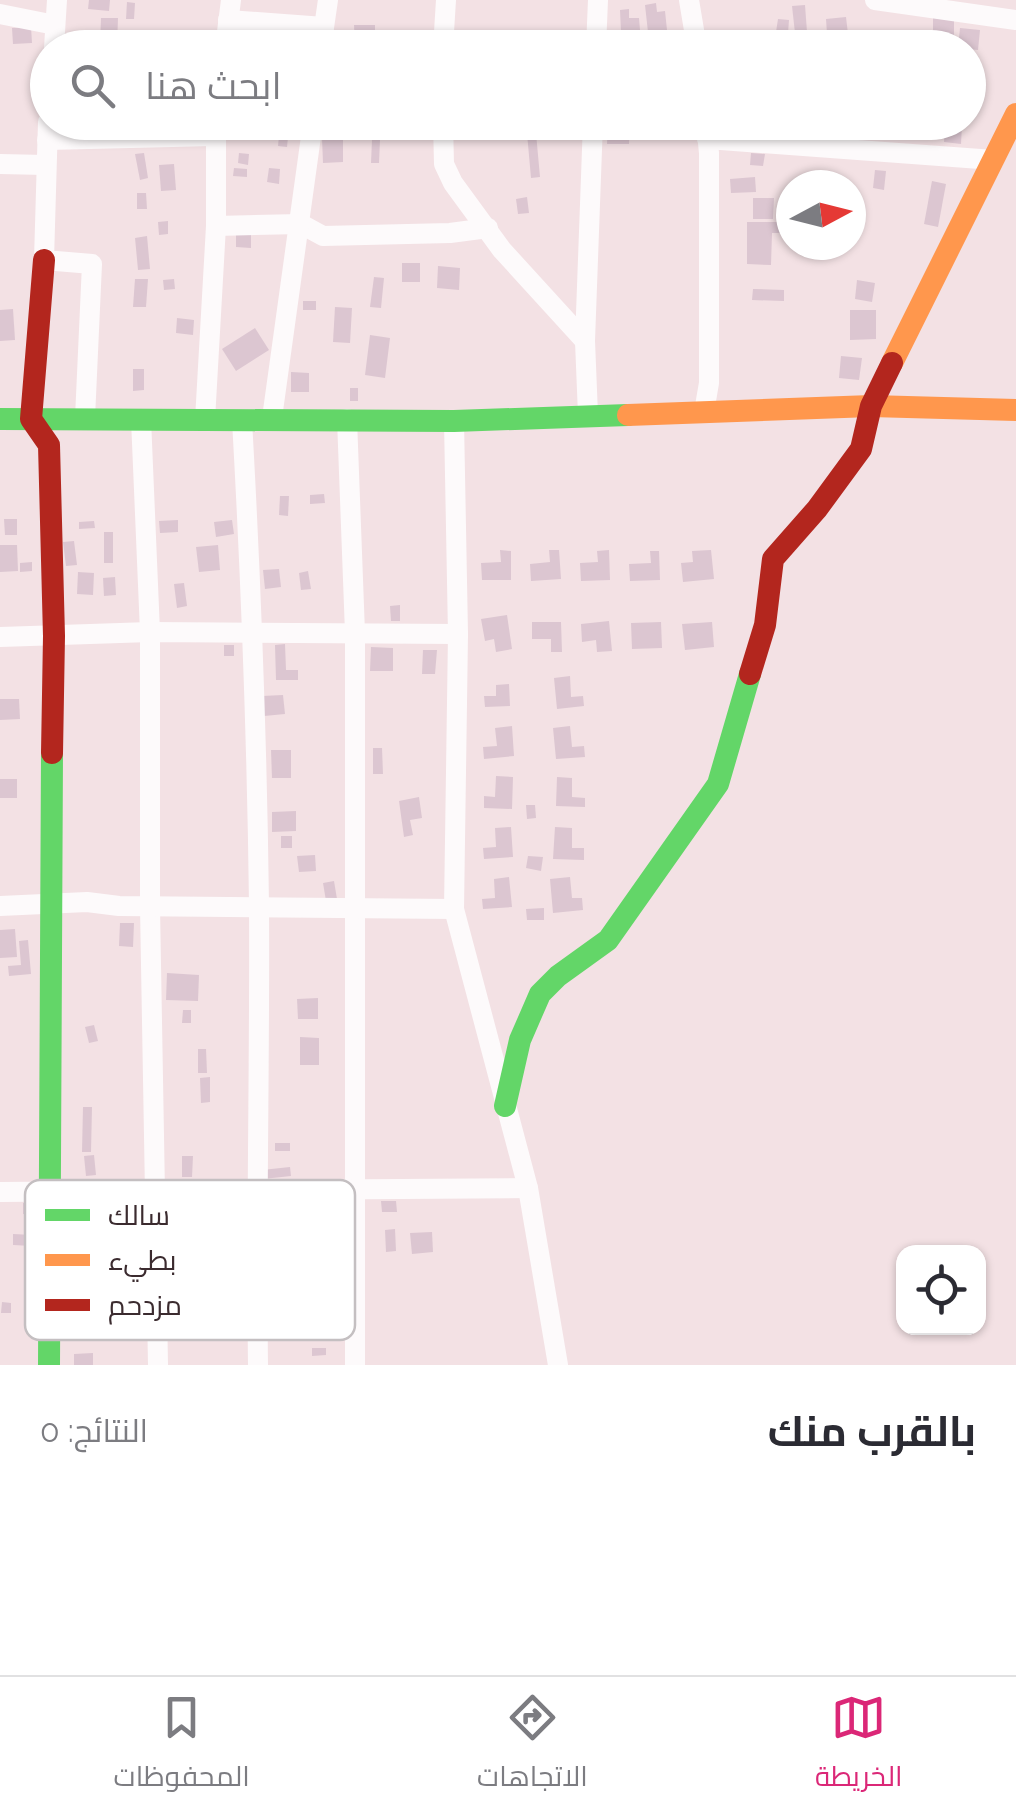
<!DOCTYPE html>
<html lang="ar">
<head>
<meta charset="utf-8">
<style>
	:root { --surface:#fff; --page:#f2f2f3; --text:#2b2b33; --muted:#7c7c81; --line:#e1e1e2; --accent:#db2777 }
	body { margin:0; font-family:Raleway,Cairo,sans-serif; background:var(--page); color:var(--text); direction:rtl }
	.controls { position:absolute; right:30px; bottom:30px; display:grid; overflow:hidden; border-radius:20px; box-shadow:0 2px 8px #0004 }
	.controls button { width:90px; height:90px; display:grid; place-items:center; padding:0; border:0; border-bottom:2px solid var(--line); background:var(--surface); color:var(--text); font:50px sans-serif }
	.compass { position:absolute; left:776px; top:170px; width:90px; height:90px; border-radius:50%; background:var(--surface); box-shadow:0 2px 8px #0004; rotate:83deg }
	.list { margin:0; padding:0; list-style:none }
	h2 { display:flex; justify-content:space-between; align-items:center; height:130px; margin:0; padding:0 40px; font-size:42px }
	h2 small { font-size:32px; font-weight:400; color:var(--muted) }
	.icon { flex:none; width:55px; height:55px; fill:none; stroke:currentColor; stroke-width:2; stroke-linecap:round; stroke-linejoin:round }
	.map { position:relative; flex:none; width:1016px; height:1365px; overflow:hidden; direction:ltr }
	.search { position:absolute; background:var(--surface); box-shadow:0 2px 8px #0004; left:30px; right:30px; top:30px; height:110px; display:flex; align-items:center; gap:25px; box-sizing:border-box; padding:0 35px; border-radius:55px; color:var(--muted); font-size:38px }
	.sheet { height:310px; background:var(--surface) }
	nav { display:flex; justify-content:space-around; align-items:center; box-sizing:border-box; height:140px; border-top:2px solid var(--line); background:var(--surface); font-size:28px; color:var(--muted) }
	nav a { display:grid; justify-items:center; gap:5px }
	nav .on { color:var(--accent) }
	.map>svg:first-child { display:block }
	.building { fill:#dcc6d1 }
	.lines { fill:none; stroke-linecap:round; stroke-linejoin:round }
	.street { stroke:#fdfafb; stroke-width:20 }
	.fast { stroke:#63d668; stroke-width:22 }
	.slow { stroke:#ff974d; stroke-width:22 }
	.jam { stroke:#b3261e; stroke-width:22 }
	.key { fill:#fff; stroke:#c4bfc1; stroke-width:2.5 }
	.key-label { font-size:28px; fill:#3b2b2f }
</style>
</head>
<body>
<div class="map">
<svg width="1016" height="1365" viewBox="0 0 1016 1365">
	<rect width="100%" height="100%" fill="#f3e1e4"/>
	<!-- building -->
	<g class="building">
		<path d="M89,0H110L109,11L88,9Z"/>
		<path d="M127,2L135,3L134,19H126Z"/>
		<path d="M656,3L657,12L665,11L667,30L658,31L660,48H638L636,34L648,32L645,5Z"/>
		<path d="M805,5L807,32L795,33L792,6Z"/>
		<path d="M629,9V18H639L640,30L621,32L620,10Z"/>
		<rect x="933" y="16" width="21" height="22"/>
		<path d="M846,17L848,34H854L855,48H828L826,19Z"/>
		<path d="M101,18H118L117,46L100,45Z"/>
		<path d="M778,19L789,20L788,33L776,32Z"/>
		<path d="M354,25H375V46H355Z"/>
		<path d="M31,27L32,43L13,44L12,28Z"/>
		<path d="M960,28L980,30L978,50L958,48Z"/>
		<path d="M616,32L618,48H599L598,33Z"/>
		<path d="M791,34L792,48H772L771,35Z"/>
		<rect x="269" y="122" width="12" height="12"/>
		<path d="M334,122H352V133L334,132Z"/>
		<path d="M384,122H394V138H383Z"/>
		<path d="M526,122H549L550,132L536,133L540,177L531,178Z"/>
		<path d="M608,122H630L629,144H607Z"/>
		<path d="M750,122H771L770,132L750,131Z"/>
		<path d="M945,122L962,125L961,144L944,142Z"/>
		<path d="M279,136L288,137L287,147L278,146Z"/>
		<path d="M322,138H343V162L323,163Z"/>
		<path d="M372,140H380L379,163H371Z"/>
		<path d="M144,153L148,178L140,180L135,154Z"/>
		<path d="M239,153L249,154L248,165L238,163Z"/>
		<path d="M751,153L765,154L763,166L750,165Z"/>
		<path d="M174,164L176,190L161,191L159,165Z"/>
		<path d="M234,168L247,169V177L233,176Z"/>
		<path d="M269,168L280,169L279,184L267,182Z"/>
		<path d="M875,170L886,171L884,190L873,188Z"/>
		<path d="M755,177L756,192L731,193L730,179Z"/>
		<path d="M932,181L946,184L938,227L924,224Z"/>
		<path d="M137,193H146L147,209H137Z"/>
		<path d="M527,197L529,213L518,214L516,199Z"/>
		<path d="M753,198H774L773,219H753Z"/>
		<path d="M168,221V234L159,235L158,222Z"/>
		<path d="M747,222H781V233H772L771,265L747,264Z"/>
		<path d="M236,231H251V248L236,247Z"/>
		<path d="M147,236L150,269L138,270L135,238Z"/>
		<rect x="402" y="263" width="18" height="19"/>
		<path d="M438,266L460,268L459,290L437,288Z"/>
		<path d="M374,277L384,278L381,308L370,307Z"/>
		<path d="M135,279H148L146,307H133Z"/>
		<path d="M174,279L175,289L164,290L163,280Z"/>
		<path d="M857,280L875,283L872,302L855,299Z"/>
		<path d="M753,289L784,290V301L752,300Z"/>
		<rect x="303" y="301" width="13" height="9"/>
		<path d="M335,307L352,308L350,343L333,342Z"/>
		<path d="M13,309L15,340L0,341V310Z"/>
		<path d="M850,310H876V339L850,340Z"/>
		<path d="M177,318L194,320L193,335L176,333Z"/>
		<path d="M255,328L269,350L236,371L222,349Z"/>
		<path d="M370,335L390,338L385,378L365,375Z"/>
		<path d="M841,356L862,358L859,380L839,378Z"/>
		<path d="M133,369H144V390L133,391Z"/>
		<path d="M291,372L309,373V392H291Z"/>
		<rect x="350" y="388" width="8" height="13"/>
		<path d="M324,494L325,503L310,504V495Z"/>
		<path d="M280,496H289L288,516L279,515Z"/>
		<path d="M4,519H17V535H5Z"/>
		<path d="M178,520V532L160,533L159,521Z"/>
		<path d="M232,520L234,534L216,537L214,522Z"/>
		<path d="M94,521L95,528L79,529V522Z"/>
		<rect x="104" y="532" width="9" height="31"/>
		<path d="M74,541L77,565L66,566L63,542Z"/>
		<path d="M0,545H17L18,571L0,572Z"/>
		<path d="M218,545L220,570L199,572L196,547Z"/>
		<path d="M500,550L511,551V580H482L481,563L501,562Z"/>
		<path d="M549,550H559L561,579L531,581L530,564L550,562Z"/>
		<path d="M609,550L610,580L581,581L580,563L598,562L597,551Z"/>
		<path d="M711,550L714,579L683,582L681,563L693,562L692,551Z"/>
		<path d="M650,551H659L660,580L630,581L629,564L651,563Z"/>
		<path d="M32,562V571L20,572V563Z"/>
		<path d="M279,569L281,587L265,589L263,570Z"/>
		<path d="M308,571L311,589L301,590L299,573Z"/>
		<path d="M78,572L94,573L93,595L77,594Z"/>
		<path d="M115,577L116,595L104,596L103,578Z"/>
		<path d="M184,583L187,606L177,608L174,584Z"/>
		<path d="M400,605V621H391L390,606Z"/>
		<path d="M507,615L512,649L496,652L494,639L485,641L481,619Z"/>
		<path d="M609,621L612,651L597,652L596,640L582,642L581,624Z"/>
		<path d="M532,622H561L562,652H551V639H532Z"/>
		<path d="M661,622L662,648L632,649L631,623Z"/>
		<path d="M712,622L714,647L685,650L682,624Z"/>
		<path d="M285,644L286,670H298V680H276L275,645Z"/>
		<rect x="224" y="645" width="10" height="11"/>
		<path d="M371,647L393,648V671H370Z"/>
		<path d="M423,650H437L435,674H422Z"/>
		<path d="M570,676L571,697L583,696L584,706L557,709L554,678Z"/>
		<path d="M509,684L510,706L485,707L484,696H496V685Z"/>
		<path d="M283,695L285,714L264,716L262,696Z"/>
		<path d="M0,699H19L20,719L0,720Z"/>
		<path d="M512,726L514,756L484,759L483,747L497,746L495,728Z"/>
		<path d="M570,726L572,747L584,746L585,757L556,759L553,728Z"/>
		<path d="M373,748H382L383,774H373Z"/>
		<path d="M271,750H291V778H272Z"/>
		<path d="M496,776L513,777L512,809L484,808V796L495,797Z"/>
		<path d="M557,777L572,778V797L585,798V807L556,806Z"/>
		<rect x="0" y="779" width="17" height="19"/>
		<path d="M419,797L422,818L410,820L413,835L404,837L399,801Z"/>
		<path d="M526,805H535L536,818L527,819Z"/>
		<path d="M296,811V831L272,832V812Z"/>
		<path d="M511,827L513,857L484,859L483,848L496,847L495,828Z"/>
		<path d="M555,827L572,828V848H584V860L553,859Z"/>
		<rect x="281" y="836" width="11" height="12"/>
		<path d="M315,855L316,871L299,872L297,856Z"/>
		<path d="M528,856L543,857L541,871L526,868Z"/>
		<path d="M509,877L512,907L483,909L482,899L495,898L494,879Z"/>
		<path d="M570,877L572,898H582L583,910L553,913L550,879Z"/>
		<path d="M334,881L337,899L326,901L323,883Z"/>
		<path d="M544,908V920H527L526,909Z"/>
		<path d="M120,923H134L133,947L119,946Z"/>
		<path d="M15,929L17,957L0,958V930Z"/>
		<path d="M28,940L31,974L9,976L8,966L21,965L19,941Z"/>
		<path d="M167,973L199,975L198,1001L166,1000Z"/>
		<path d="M318,998V1019H298L297,999Z"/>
		<path d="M183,1010H191V1023H182Z"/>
		<path d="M94,1025L98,1041L89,1043L85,1027Z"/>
		<path d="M300,1037L319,1038V1065H300Z"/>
		<path d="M198,1049H206L207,1073H198Z"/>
		<path d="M210,1077V1102L201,1103L200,1078Z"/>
		<path d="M83,1107H92L91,1152H82Z"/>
		<rect x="275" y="1143" width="15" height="8"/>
		<path d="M94,1155L96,1175L86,1176L84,1156Z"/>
		<path d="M182,1156H193L192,1177H182Z"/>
		<path d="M290,1167L291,1176L263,1179L262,1170Z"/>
		<path d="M381,1201H396L397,1212H382Z"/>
		<path d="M23,1203L34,1204V1215L23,1214Z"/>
		<path d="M395,1229L396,1251L386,1252L385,1230Z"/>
		<path d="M432,1232L433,1252L412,1254L410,1233Z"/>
		<path d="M13,1234L33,1235L32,1246L13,1245Z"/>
		<path d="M2,1302L11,1303V1313H1Z"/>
		<path d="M312,1348H326V1355L312,1356Z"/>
		<path d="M93,1353V1365H74V1354Z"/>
	</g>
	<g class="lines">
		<!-- street -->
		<g class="street">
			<path d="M689,0L697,48"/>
			<path d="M875,0L1016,20"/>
			<path d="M0,14L55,25"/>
			<path d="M228,20L324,27"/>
			<path d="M54,48L57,0"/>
			<path d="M225,48L231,0"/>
			<path d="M321,48L328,0"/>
			<path d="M443,48L446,0"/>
			<path d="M596,48L598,0"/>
			<path d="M48,122L44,260L92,264L85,418"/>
			<path d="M443,122L444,164L453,183L502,250L585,341"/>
			<path d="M707,139L994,160"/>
			<path d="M47,140L214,136"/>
			<path d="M0,164L45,165"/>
			<path d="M216,226L301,224L323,236L450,233L488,228"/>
			<path d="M704,412L709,383V153L706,122"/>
			<path d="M588,415L585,341L593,122"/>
			<path d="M272,418L313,122"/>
			<path d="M141,419L150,632V907L158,1365"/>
			<path d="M347,419L355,633V1365"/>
			<path d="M205,420L216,226V122"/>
			<path d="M242,420C251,581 257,742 259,904C260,1058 256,1211 258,1365"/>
			<path d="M454,421L458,634L454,909L528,1188L558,1365"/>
			<path d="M0,637L150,632L458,634"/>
			<path d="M0,906L87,902L119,906L454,909"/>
			<path d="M0,1192L528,1188"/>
		</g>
		<!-- fast -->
		<g class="fast">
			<path d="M0,419L454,421L628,415"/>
			<path d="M505,1106L520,1040L540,994L558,976L608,940L718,784L750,674"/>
			<path d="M49,1365L52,753"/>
		</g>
		<!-- slow -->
		<g class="slow">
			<path d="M892,363L1016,114"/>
			<path d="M628,415L871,406L1016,410"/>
		</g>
		<!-- jam -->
		<g class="jam">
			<path d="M44,260L31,419L49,445L54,636L52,753"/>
			<path d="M750,674L765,625L773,559L817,509L861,449L871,406L892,363"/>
		</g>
	</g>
	<!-- legend -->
	<rect x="25" y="1180" width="330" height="160" rx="15" class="key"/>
	<rect x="45" y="1209" width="45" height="12" fill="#63d668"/>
	<rect x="45" y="1254" width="45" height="12" fill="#ff974d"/>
	<rect x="45" y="1299" width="45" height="12" fill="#b3261e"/>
	<g class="key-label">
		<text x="108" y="1225">سالك</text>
		<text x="108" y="1270">بطيء</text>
		<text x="108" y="1315">مزدحم</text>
	</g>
</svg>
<div class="controls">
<button><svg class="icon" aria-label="locate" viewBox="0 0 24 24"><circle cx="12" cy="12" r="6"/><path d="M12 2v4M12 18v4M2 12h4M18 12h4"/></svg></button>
</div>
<svg class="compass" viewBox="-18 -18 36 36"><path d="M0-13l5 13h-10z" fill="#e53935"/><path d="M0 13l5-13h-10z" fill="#7c7c81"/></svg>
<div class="search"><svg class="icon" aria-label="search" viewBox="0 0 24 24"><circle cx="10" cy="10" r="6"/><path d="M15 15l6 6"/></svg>ابحث هنا</div>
</div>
<section class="sheet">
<h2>بالقرب منك<small>النتائج: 0</small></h2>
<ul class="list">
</ul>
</section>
<nav>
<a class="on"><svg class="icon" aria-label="map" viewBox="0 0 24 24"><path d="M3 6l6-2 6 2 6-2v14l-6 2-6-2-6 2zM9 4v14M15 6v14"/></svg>الخريطة</a>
<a><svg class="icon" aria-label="directions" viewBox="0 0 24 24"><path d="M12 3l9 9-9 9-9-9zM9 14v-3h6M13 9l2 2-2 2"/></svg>الاتجاهات</a>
<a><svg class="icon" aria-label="saved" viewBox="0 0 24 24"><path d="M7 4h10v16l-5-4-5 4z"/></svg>المحفوظات</a>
</nav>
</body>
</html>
